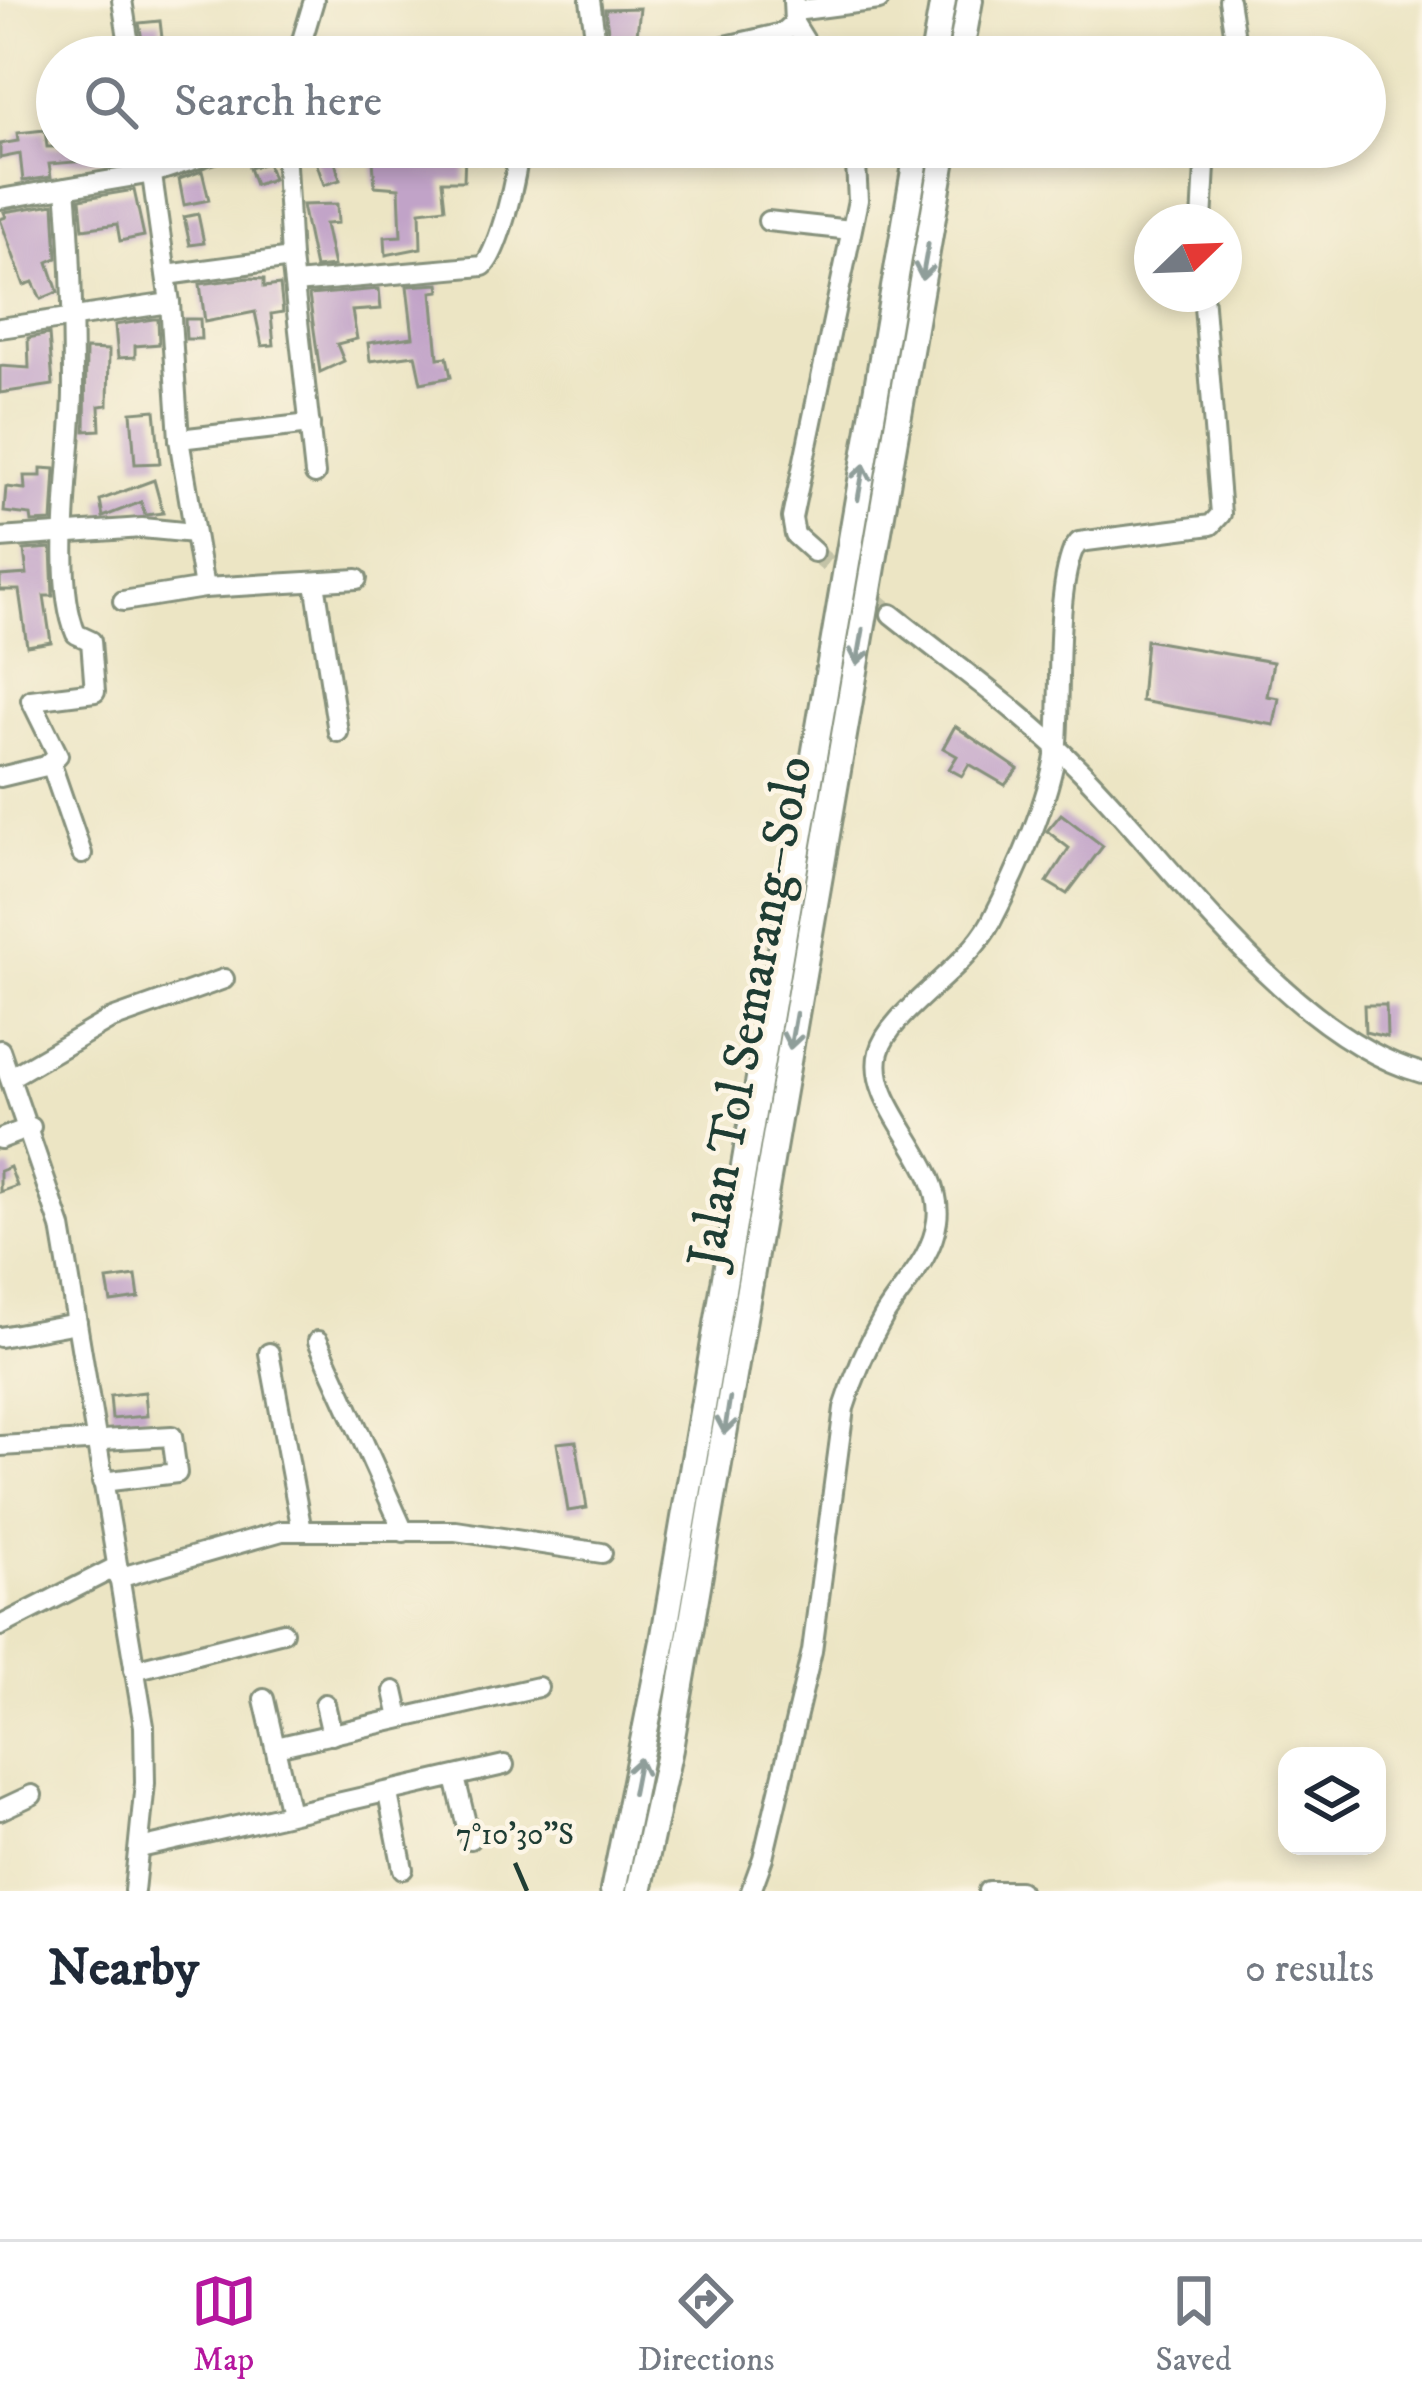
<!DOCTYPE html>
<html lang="en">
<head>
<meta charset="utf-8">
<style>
	:root { --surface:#fff; --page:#f6f6f7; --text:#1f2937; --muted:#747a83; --line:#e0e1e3; --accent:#b5179e }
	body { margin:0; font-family:"IM FELL DW Pica",serif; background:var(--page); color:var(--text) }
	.controls { position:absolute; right:36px; bottom:36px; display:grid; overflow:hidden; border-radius:24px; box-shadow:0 6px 18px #0003 }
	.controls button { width:108px; height:108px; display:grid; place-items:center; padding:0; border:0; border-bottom:3px solid var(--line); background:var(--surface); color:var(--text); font:60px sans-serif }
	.compass { position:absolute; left:1134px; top:204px; width:108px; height:108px; border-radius:50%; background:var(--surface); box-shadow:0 6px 18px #0003; rotate:67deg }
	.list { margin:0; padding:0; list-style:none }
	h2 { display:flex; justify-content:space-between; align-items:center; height:156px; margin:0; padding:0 48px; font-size:51px }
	h2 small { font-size:39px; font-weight:400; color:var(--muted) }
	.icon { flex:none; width:66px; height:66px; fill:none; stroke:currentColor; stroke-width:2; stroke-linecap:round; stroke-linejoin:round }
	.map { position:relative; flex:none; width:1422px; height:1891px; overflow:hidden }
	.search { position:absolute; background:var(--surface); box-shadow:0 6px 18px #0003; left:36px; right:36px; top:36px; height:132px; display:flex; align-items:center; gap:30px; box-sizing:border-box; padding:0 42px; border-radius:66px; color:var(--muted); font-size:45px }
	.sheet { height:348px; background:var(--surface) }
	nav { display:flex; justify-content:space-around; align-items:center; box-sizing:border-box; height:168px; border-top:3px solid var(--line); background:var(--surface); font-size:33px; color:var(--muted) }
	nav a { display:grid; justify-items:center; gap:6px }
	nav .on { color:var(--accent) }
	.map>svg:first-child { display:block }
	.building { fill:#c1a3c8 }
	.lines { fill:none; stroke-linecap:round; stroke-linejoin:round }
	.minor-tunnel { stroke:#c3c3a7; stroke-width:18; stroke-dasharray:18 9; stroke-linecap:butt }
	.minor-casing { stroke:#86917c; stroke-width:24 }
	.highway-casing { stroke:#86917c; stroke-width:30 }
	.minor { stroke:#fff; stroke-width:18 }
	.highway { stroke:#fff; stroke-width:24 }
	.oneway { stroke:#8f9e9a }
	.ticks { fill:none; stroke:#1f3d34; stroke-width:4.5 }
	.labels { text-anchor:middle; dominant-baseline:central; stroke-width:9; stroke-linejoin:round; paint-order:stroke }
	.street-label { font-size:51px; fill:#1f3d34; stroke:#fcf5e5 }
	.ticks-label { font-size:30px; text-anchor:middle; fill:#1f3d34; stroke:#fcf5e5; stroke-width:9; stroke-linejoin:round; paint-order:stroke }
</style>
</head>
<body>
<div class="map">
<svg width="1422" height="1891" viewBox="0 0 1422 1891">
	<rect width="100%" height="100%" fill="#fcf5e5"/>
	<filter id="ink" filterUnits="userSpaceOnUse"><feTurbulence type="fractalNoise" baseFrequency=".00833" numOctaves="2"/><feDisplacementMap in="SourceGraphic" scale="24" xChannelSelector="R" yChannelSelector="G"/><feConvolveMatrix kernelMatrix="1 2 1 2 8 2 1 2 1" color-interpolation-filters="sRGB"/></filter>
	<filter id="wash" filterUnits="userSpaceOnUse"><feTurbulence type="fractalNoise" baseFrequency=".004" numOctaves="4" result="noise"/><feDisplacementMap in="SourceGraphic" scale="48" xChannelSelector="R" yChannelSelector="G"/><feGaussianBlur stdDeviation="2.7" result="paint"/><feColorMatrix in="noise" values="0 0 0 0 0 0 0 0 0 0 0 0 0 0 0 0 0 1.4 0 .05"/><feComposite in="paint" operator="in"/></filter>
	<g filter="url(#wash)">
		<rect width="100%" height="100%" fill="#ece5c4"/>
		<g id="blocks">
			<!-- building -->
			<g class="building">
				<path d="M640,8L635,52L611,53L605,9Z"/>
				<path d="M160,21L162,38L142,40L139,23Z"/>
				<path d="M45,130L47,147H108L111,159L49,164L51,177L23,181L20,154L0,158V144L18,141L17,133Z"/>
				<path d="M311,147H331L340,180L324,185Z"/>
				<path d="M372,147L465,152L464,181H442L445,208L420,211L421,248L386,255L385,237L401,236L399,188L375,186Z"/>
				<path d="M267,163L273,179L255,185L249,168Z"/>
				<path d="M202,171L209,200L184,205L179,179Z"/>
				<path d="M134,190L144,236L120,241L117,224L83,229L80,199Z"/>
				<path d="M54,204L57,258L48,262L58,292L41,299L33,282L24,285L0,219L6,217L4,212Z"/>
				<path d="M337,204L338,223L325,224L334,266L315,268L302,205Z"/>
				<path d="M198,214L204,243L190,245L184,217Z"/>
				<path d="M248,278L264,279V287L280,285L283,312L271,314L274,345L262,346L255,312L205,322L200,284Z"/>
				<path d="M439,284L440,291L432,292L438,358L447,357L451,377L421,383L415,355L370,361L368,343L413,337L407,286Z"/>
				<path d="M379,289L381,309L352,311L357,339L337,344L344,361L320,372L309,295Z"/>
				<path d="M153,319H158L159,344L135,346V357L118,358L115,325Z"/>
				<path d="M185,319H200L201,339H186Z"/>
				<path d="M49,334L53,385L0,393V366L29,368L28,338Z"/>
				<path d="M86,349L109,350L108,405L99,406L100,430L85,431Z"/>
				<path d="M155,410L160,463L135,464L131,412Z"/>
				<path d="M41,468L55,469L52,521L32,522L31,515L4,512L6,487L25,489L24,476H41Z"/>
				<path d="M154,480L163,513L145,515L141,502L103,517L100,500Z"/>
				<path d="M51,548L53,596H44L51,642L27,646L19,590H0V576L27,574L24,550Z"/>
				<path d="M1146,640L1273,662L1267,696L1279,698L1274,725L1141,701Z"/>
				<path d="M955,726L1018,769L1005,785L969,764L962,776L949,769L957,756L943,748Z"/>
				<path d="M1061,814L1103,846L1067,894L1047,882L1069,848L1047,831Z"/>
				<path d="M1364,1005H1386L1387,1037L1365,1032Z"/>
				<path d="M10,1167L17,1186L0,1192V1171Z"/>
				<path d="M136,1276L139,1298L111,1302L107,1280Z"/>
				<path d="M145,1392L147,1416L112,1419L110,1396Z"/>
				<path d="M576,1441L587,1508L568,1511L557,1443Z"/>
			</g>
		</g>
	</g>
	<g filter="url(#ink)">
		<use href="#blocks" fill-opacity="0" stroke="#86917c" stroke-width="3"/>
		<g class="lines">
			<!-- minor-tunnel -->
			<path class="minor-tunnel" d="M814,552L891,614"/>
			<!-- minor casing -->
			<g class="minor-casing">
				<g id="minor">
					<path d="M122,0L131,57"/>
					<path d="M590,0L598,57"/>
					<path d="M1229,0L1238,57"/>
					<path d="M795,11L879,0"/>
					<path d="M794,23L815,57"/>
					<path d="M516,54V57"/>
					<path d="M297,57L314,0"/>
					<path d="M677,57L783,33L794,23L793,0"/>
					<path d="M148,147L170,303L179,439L204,588L357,579"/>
					<path d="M285,147L291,258L315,474"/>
					<path d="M0,199L153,173L232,147"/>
					<path d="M768,221L851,230"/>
					<path d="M1202,222L1206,147"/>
					<path d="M167,275L291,258"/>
					<path d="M295,283L483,266C498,254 520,168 518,147"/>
					<path d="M0,328L170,303"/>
					<path d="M179,439L310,424"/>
					<path d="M0,538L142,528L194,533"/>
					<path d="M814,552L795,535L792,518L858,200L855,147"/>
					<path d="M315,582L338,732"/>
					<path d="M123,601L204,588"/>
					<path d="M891,614C955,665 1025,714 1082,772C1175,867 1290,1036 1422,1073"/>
					<path d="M51,764L82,854"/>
					<path d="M0,777L46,766L58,755L31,700L95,692L91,641L76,634C52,578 72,456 73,393C73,325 72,255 66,188"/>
					<path d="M0,1050L61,1227L144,1726L145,1783L134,1891"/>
					<path d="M11,1077L109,1020L224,979"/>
					<path d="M0,1139L31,1127"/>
					<path d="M0,1337L77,1323"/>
					<path d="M318,1341L404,1532"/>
					<path d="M269,1353L302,1531"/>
					<path d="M0,1446L172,1436L177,1473L102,1482"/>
					<path d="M118,1578L282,1531H456L602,1553"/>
					<path d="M0,1626L116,1567"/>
					<path d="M134,1670L283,1632"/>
					<path d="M394,1691L400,1718"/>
					<path d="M264,1699L290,1813"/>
					<path d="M325,1704L332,1735"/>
					<path d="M276,1747L538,1687"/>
					<path d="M455,1778L470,1839"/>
					<path d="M388,1794L403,1869"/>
					<path d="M0,1810L32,1795"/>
					<path d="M140,1848L504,1765"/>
					<path d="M751,1891L763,1858L812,1651L844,1408C854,1376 867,1345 884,1316C903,1285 932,1259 937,1221C946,1162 865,1106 879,1052C889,1012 965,971 991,922C1016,874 1052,795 1057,742C1061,690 1055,595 1073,550L1079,542L1211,525L1221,514L1203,294"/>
					<path d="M988,1891H1019"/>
				</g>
			</g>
			<!-- highway casing -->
			<g class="highway-casing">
				<g id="highway">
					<path d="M933,57L943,0"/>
					<path d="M960,57L970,0"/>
					<path d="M613,1891L663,1641L918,147"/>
					<path d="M639,1891L670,1749L945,147"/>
				</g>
			</g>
			<!-- minor -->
			<use href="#minor" class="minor"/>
			<!-- highway -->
			<use href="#highway" class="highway"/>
		</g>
		<!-- one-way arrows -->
		<defs><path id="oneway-shaft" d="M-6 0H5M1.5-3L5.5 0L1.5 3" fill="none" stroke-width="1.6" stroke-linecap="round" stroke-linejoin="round" transform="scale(3)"/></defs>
		<g class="oneway">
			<use href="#oneway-shaft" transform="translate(925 262) rotate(100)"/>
			<use href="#oneway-shaft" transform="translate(861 482) rotate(-80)"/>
			<use href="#oneway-shaft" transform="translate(860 647) rotate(100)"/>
			<use href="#oneway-shaft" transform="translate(793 1031) rotate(100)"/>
			<use href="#oneway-shaft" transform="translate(727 1416) rotate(99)"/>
			<use href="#oneway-shaft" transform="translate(636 1776) rotate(-79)"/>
		</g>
	</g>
	<!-- ticks -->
	<path class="ticks" d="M515,1863L527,1891"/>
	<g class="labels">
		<!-- street labels -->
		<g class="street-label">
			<text transform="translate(751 1012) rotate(-80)">Jalan Tol Semarang–Solo</text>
		</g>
	</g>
	<g class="ticks-label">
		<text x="515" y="1844">7°10'30"S</text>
	</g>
</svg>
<div class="controls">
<button><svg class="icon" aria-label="layers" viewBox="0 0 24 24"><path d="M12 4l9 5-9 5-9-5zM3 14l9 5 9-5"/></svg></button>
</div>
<svg class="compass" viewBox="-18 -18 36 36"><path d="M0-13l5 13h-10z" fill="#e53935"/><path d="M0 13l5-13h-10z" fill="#747a83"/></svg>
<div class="search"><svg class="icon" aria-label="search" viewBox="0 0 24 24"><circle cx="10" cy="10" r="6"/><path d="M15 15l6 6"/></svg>Search here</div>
</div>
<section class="sheet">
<h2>Nearby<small>0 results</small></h2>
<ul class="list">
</ul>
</section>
<nav>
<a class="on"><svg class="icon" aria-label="map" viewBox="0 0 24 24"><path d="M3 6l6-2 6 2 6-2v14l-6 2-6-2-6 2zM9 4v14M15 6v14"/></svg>Map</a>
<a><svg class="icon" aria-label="directions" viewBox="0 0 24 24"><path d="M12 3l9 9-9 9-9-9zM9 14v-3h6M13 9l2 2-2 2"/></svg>Directions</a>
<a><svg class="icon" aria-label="saved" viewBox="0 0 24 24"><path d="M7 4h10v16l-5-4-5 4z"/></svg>Saved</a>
</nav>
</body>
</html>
